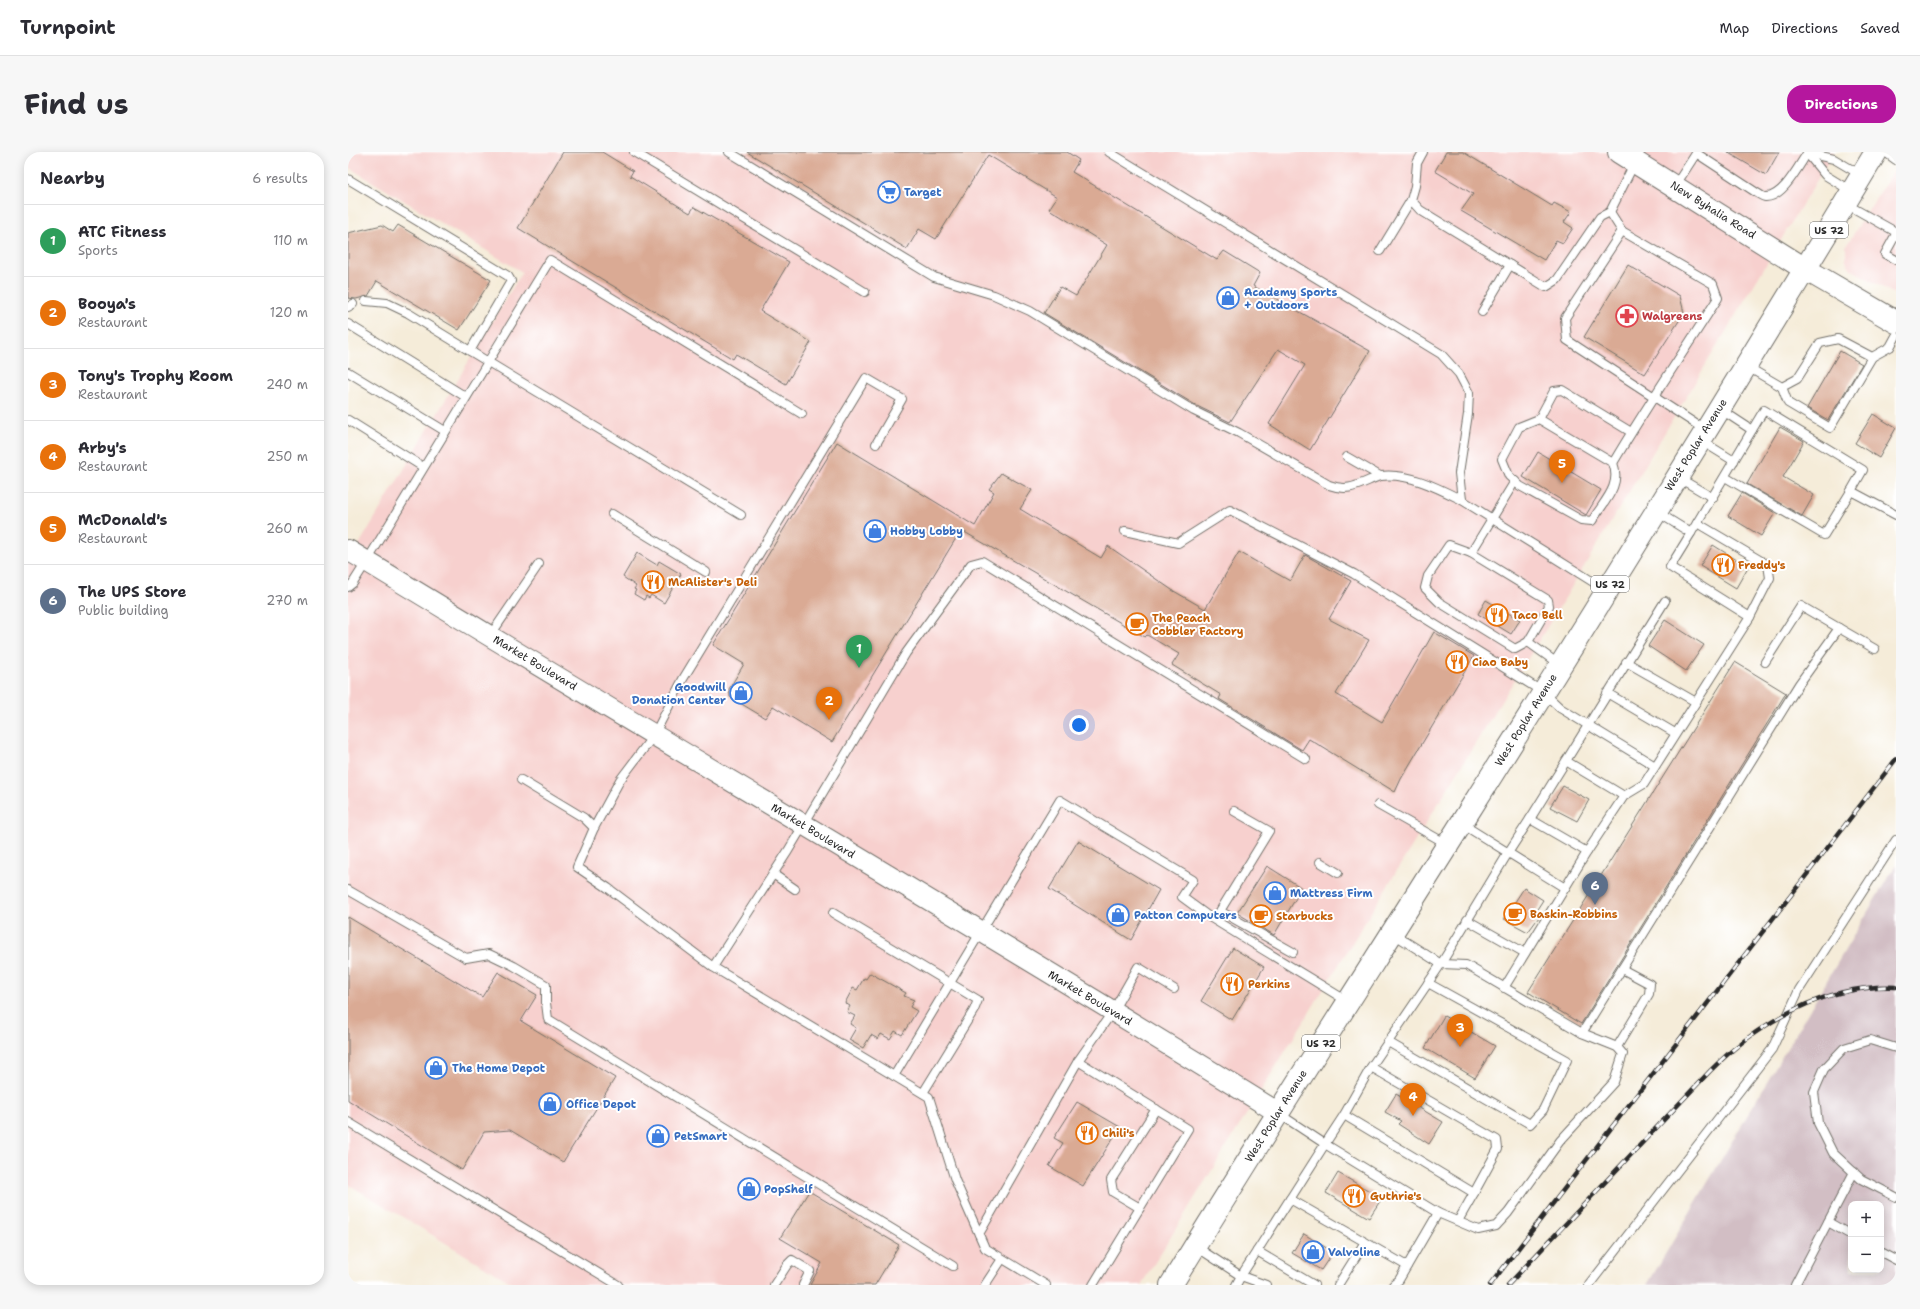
<!DOCTYPE html>
<html lang="en">
<head>
<meta charset="utf-8">
<style>
	:root { --surface:#fff; --page:#f7f7f7; --text:#2b2b33; --muted:#7c7c81; --line:#e1e1e2; --accent:#b5179e }
	body { margin:0; font-family:"Shantell Sans",sans-serif; background:var(--page); color:var(--text) }
	.controls { position:absolute; right:12px; bottom:12px; display:grid; overflow:hidden; border-radius:8px; box-shadow:0 2px 10px #0003 }
	.controls button { width:36px; height:36px; display:grid; place-items:center; padding:0; border:0; border-bottom:1px solid var(--line); background:var(--surface); color:var(--text); font:20px sans-serif }
	.you { position:absolute; left:731px; top:573px; width:14px; height:14px; margin:-10px; border:3px solid #fff; border-radius:50%; background:#1a73e8; box-shadow:0 0 0 6px #1a73e833 }
	.badge { display:grid; place-items:center; width:26px; height:26px; border-radius:50%; background:var(--accent); color:#fff; font-size:13px; font-weight:700 }
	.pin { position:absolute; translate:-50% -33px; filter:drop-shadow(0 1px 2px #0008) }
	.pin::after { content:''; position:absolute; top:21px; width:14px; height:12px; background:inherit; clip-path:polygon(0 0,100% 0,50% 100%) }
	.list { margin:0; padding:0; list-style:none }
	h2 { display:flex; justify-content:space-between; align-items:center; height:52px; margin:0; padding:0 16px; font-size:17px }
	h2 small { font-size:13px; font-weight:400; color:var(--muted) }
	.list li { display:grid; grid-template-columns:26px 1fr auto; gap:12px; align-items:center; box-sizing:border-box; height:72px; padding:0 16px; border-top:1px solid var(--line) }
	.list b { display:block; font-size:15px; white-space:nowrap }
	.list p { margin:0; font-size:13px; white-space:nowrap; color:var(--muted) }
	.list em { font-size:13px; font-style:normal; color:var(--muted) }
	.map { position:relative; flex:none; width:1548px; height:1133px; overflow:hidden; border-radius:16px }
	header { display:flex; align-items:center; gap:24px; box-sizing:border-box; height:56px; padding:0 20px; background:var(--surface); border-bottom:1px solid var(--line) }
	header strong { font-size:19px }
	nav { display:flex; gap:22px; margin-inline-start:auto; font-size:14px }
	.intro { display:flex; align-items:center; justify-content:space-between; box-sizing:border-box; height:96px; padding:0 24px }
	h1 { margin:0; font-size:28px }
	.button { padding:10px 18px; border-radius:16px; background:var(--accent); color:#fff; font-size:14px; font-weight:700 }
	main { display:flex; gap:24px; padding:0 24px }
	aside { flex:1; background:var(--surface); border-radius:16px; box-shadow:0 2px 10px #0003 }
	.map>svg:first-child { display:block }
	.built { fill:#f7d0ce }
	.industrial { fill:#d2bec4; fill-rule:evenodd }
	.building { fill:#daaa94 }
	.lines { fill:none; stroke-linecap:round; stroke-linejoin:round }
	.service-casing { stroke:#726f68; stroke-width:10 }
	.tertiary-casing { stroke:#726f68; stroke-width:22 }
	.secondary-casing { stroke:#726f68; stroke-width:24 }
	.primary-casing { stroke:#726f68; stroke-width:24 }
	.service { stroke:#fff; stroke-width:8 }
	.tertiary { stroke:#fff; stroke-width:20 }
	.secondary { stroke:#fff; stroke-width:22 }
	.primary { stroke:#fff; stroke-width:22 }
	.rail-casing { stroke:#2b2b2b; stroke-width:4.5 }
	.rail { stroke:#fff; stroke-width:3; stroke-dasharray:9; stroke-linecap:butt }
	.labels { text-anchor:middle; dominant-baseline:central; stroke-width:4; stroke-linejoin:round; paint-order:stroke }
	.shield { fill:#fff; stroke:#6b6b6b; stroke-width:1 }
	.shield-label { font-size:10px; font-weight:bold; fill:#2b2b2b }
	.shop-label { font-size:11px; font-weight:bold; fill:#366cbe; stroke:#fff; text-anchor:start }
	.street-label { font-size:11px; fill:#2b2b2b; stroke:#fff }
	.health-label { font-size:11px; font-weight:bold; fill:#be3a42; stroke:#fff; text-anchor:start }
	.food-label { font-size:11px; font-weight:bold; fill:#c56008; stroke:#fff; text-anchor:start }
</style>
</head>
<body>
<header>
<strong>Turnpoint</strong>
<nav><a>Map</a><a>Directions</a><a>Saved</a></nav>
</header>
<div class="intro"><h1>Find us</h1><a class="button">Directions</a></div>
<main>
<aside>
<h2>Nearby<small>6 results</small></h2>
<ul class="list">
<li><span class="badge" style="background:#2e9e5b">1</span><div><b>ATC Fitness</b><p>Sports</p></div><em>110 m</em></li>
<li><span class="badge" style="background:#e8710a">2</span><div><b>Booya's</b><p>Restaurant</p></div><em>120 m</em></li>
<li><span class="badge" style="background:#e8710a">3</span><div><b>Tony's Trophy Room</b><p>Restaurant</p></div><em>240 m</em></li>
<li><span class="badge" style="background:#e8710a">4</span><div><b>Arby's</b><p>Restaurant</p></div><em>250 m</em></li>
<li><span class="badge" style="background:#e8710a">5</span><div><b>McDonald's</b><p>Restaurant</p></div><em>260 m</em></li>
<li><span class="badge" style="background:#5c6f8a">6</span><div><b>The UPS Store</b><p>Public building</p></div><em>270 m</em></li>
</ul>
</aside>
<div class="map">
<svg width="1548" height="1133" viewBox="0 0 1548 1133">
	<rect width="100%" height="100%" fill="#fff"/>
	<filter id="ink" filterUnits="userSpaceOnUse"><feTurbulence type="fractalNoise" baseFrequency=".025" numOctaves="2"/><feDisplacementMap in="SourceGraphic" scale="8" xChannelSelector="R" yChannelSelector="G"/><feConvolveMatrix kernelMatrix="1 2 1 2 8 2 1 2 1" color-interpolation-filters="sRGB"/></filter>
	<filter id="wash" filterUnits="userSpaceOnUse"><feTurbulence type="fractalNoise" baseFrequency=".012" numOctaves="4" result="noise"/><feDisplacementMap in="SourceGraphic" scale="16" xChannelSelector="R" yChannelSelector="G"/><feGaussianBlur stdDeviation="0.9" result="paint"/><feColorMatrix in="noise" values="0 0 0 0 0 0 0 0 0 0 0 0 0 0 0 0 0 1.4 0 .05"/><feComposite in="paint" operator="in"/></filter>
	<g filter="url(#wash)">
		<rect width="100%" height="100%" fill="#f5ecd9"/>
		<!-- built -->
		<g class="built">
			<path d="M0,0H1486L1214,451L793,1133H167L0,1032V411L174,120L0,15Z"/>
			<path d="M1548,15V143L1503,117L1498,109V94Z"/>
		</g>
		<!-- industrial -->
		<path class="industrial" d="M1548,713V1133H1299L1542,722ZM1503,1052H1533V1118H1503Z"/>
		<g id="blocks">
			<!-- building -->
			<g class="building">
				<path d="M215,0H254L285,19L282,24L342,61L346,55L441,110L412,159L463,190L438,232L388,202L385,207L170,76Z"/>
				<path d="M399,0H719L731,8L724,20L869,108L876,99L912,121L905,134L1022,199L962,298L921,272L957,213L930,197L882,270L849,254L696,161L712,135L728,144L759,93L701,57L709,45L640,3L588,87L571,77L559,97Z"/>
				<path d="M1098,0H1115L1204,54L1206,51L1223,60L1216,70L1225,76L1215,91L1208,88L1196,108L1113,59L1125,42L1087,19Z"/>
				<path d="M1379,0H1431L1418,23Z"/>
				<path d="M34,73L45,80L50,73L143,128L111,178L29,129L20,144L8,147L0,146V81Z"/>
				<path d="M1280,113L1332,144L1336,161L1297,222L1236,185Z"/>
				<path d="M1492,199L1514,212L1480,268L1459,256Z"/>
				<path d="M1525,262L1548,276L1531,306L1507,291Z"/>
				<path d="M1432,275L1456,289L1435,325L1466,343L1454,364L1399,332Z"/>
				<path d="M489,290L627,374L646,340L641,337L653,321L684,338L672,357L753,406L760,394L824,438L857,457L891,400L942,429L957,403L1003,429L981,467L1021,488L988,542L1034,570L1086,480L1126,504L1053,627L1047,640L961,587L954,598L871,547L873,543L824,513L831,502L799,483L797,485L613,378L484,590L425,554L417,566L382,545L381,537L396,512L365,493Z"/>
				<path d="M1190,300L1253,338L1238,363L1175,325Z"/>
				<path d="M1394,341L1427,361L1413,384L1380,364Z"/>
				<path d="M1365,393L1400,415L1388,436L1352,414Z"/>
				<path d="M289,401L309,413L311,409L333,422L316,451L303,443L301,446L298,444L296,448L286,442L288,438L286,437L288,434L275,425Z"/>
				<path d="M1138,448L1172,468L1163,482L1130,462Z"/>
				<path d="M1317,468L1356,493L1338,519L1300,494Z"/>
				<path d="M1387,510L1438,541L1233,872L1180,840Z"/>
				<path d="M1215,634L1241,648L1229,669L1202,655Z"/>
				<path d="M730,689L811,738L783,788L701,737Z"/>
				<path d="M919,714L954,736L926,783L889,761Z"/>
				<path d="M1176,736L1195,748L1186,762L1191,765L1180,780L1156,767Z"/>
				<path d="M0,765L134,845L150,820L189,843L173,869L267,926L215,1010L162,978L136,980L114,1018L0,948Z"/>
				<path d="M885,796L916,815L884,868L853,849Z"/>
				<path d="M522,821L558,841L556,844L566,848L562,855L569,859L554,883L547,879L542,887L533,882L530,887L523,883L515,896L501,888L508,876L502,872L507,864L499,860L502,854L497,851L505,836L509,838L516,826L518,827Z"/>
				<path d="M1096,864L1147,894L1127,926L1077,896Z"/>
				<path d="M1048,942L1095,970L1081,992L1050,972L1053,969L1037,960Z"/>
				<path d="M729,950L772,975L735,1034L701,1014L715,991L706,986Z"/>
				<path d="M990,1021L1034,1046L1021,1066L978,1041Z"/>
				<path d="M461,1039L551,1093L527,1133H462L474,1111L432,1086Z"/>
				<path d="M956,1082L985,1100L973,1118L944,1101Z"/>
			</g>
		</g>
	</g>
	<g filter="url(#ink)">
		<use href="#blocks" fill-opacity="0" stroke="#726f68" stroke-width="1"/>
		<g class="lines">
			<!-- service casing -->
			<g class="service-casing">
				<g id="service">
					<path d="M286,0L517,140"/>
					<path d="M381,0L586,125L646,143L682,159L846,259L891,281L981,333C998,339 1006,335 1022,328C1025,327 1030,324 1033,324C1062,321 1090,336 1114,348"/>
					<path d="M761,0L1093,202L1111,222L1121,241L1120,262L1111,321L1114,348L1258,438"/>
					<path d="M1075,0L1069,11L1067,34L1063,48L1072,58L1198,135L1209,128L1252,65L1262,60L1292,0"/>
					<path d="M1537,0L1548,8"/>
					<path d="M1348,1L1409,41C1411,42 1415,45 1417,45C1435,46 1451,13 1460,0"/>
					<path d="M1459,1L1477,23L1503,39"/>
					<path d="M1459,1L1486,7L1513,23"/>
					<path d="M0,27L160,124L163,129L122,199L60,161L39,151L18,149"/>
					<path d="M1327,34L1349,0"/>
					<path d="M1498,52L1548,80"/>
					<path d="M1262,60L1274,79"/>
					<path d="M1548,82L1537,102L1548,108"/>
					<path d="M1032,99L1063,48"/>
					<path d="M0,155L5,152"/>
					<path d="M1134,160L1162,113"/>
					<path d="M0,172L118,245"/>
					<path d="M122,199L393,363"/>
					<path d="M1398,214L1434,235L1449,227L1472,191L1490,187L1524,205L1542,195L1548,184"/>
					<path d="M0,220L97,279"/>
					<path d="M1434,235L1440,251L1482,276L1524,205"/>
					<path d="M1191,267L1265,311C1274,334 1256,349 1244,369L1233,368L1172,334L1161,324L1154,307L1171,275L1191,267L1206,239L1214,238L1283,280"/>
					<path d="M0,268L75,315"/>
					<path d="M1404,278L1416,258L1515,318L1503,339L1548,363"/>
					<path d="M1352,288L1386,309"/>
					<path d="M528,292L554,247L518,226L335,527L306,583L272,628L246,676L229,715L260,736L365,815L581,945L607,1028L637,1096L698,1133"/>
					<path d="M999,305L1032,324"/>
					<path d="M1265,311C1298,255 1335,201 1370,146L1365,132L1274,79L1217,166L1219,188L1357,278"/>
					<path d="M1377,325L1476,383L1503,339"/>
					<path d="M1331,326L1365,346"/>
					<path d="M1167,329L1123,401L1200,448L1201,454L1180,490L1212,513"/>
					<path d="M264,362L358,420"/>
					<path d="M1349,371L1420,413L1422,426L1402,465"/>
					<path d="M777,379L830,391L882,358L1006,422L1195,540L1212,556L1307,614"/>
					<path d="M1343,381L1404,278L1372,257"/>
					<path d="M1123,401L1101,393L1080,424L1077,436L1091,450L1167,497L1180,490"/>
					<path d="M0,435L5,431L19,409L202,108L454,262"/>
					<path d="M142,484L191,412"/>
					<path d="M1278,510L1348,550"/>
					<path d="M1417,510L1453,454L1527,497"/>
					<path d="M1259,541L1327,581"/>
					<path d="M1218,609L1276,644"/>
					<path d="M173,628L236,666L246,676"/>
					<path d="M1030,653L1099,692"/>
					<path d="M886,659L921,679L872,759L945,800"/>
					<path d="M1182,667L1239,700"/>
					<path d="M1114,672L1217,736"/>
					<path d="M972,710L990,721"/>
					<path d="M425,722L447,737"/>
					<path d="M0,738L118,806L141,802L166,814L198,833V851L200,867L605,1114"/>
					<path d="M485,761L630,848L626,858L575,941"/>
					<path d="M1119,768L1177,801"/>
					<path d="M1044,781L1093,812L1160,701L1182,667L1317,449"/>
					<path d="M365,815L440,699L558,501L623,412L634,409L958,607"/>
					<path d="M1156,836L1239,700L1276,644L1296,632L1402,465L1322,415L1343,381L1309,360"/>
					<path d="M1040,890L1182,972L1195,958L1219,908L1080,831"/>
					<path d="M1269,895L1301,842L1302,832L1274,817"/>
					<path d="M1548,896L1522,888L1496,896L1476,917L1466,940L1470,971L1485,1001L1513,1027L1548,1045"/>
					<path d="M730,909L840,977L745,1133"/>
					<path d="M1023,915L1149,988L1150,997L1126,1041"/>
					<path d="M546,924L712,648L845,728L834,745L860,764L999,849"/>
					<path d="M930,961L977,992L942,1047"/>
					<path d="M996,963L1023,915L1093,812L1118,813L1234,881L1451,532L1491,476"/>
					<path d="M0,970L270,1133"/>
					<path d="M792,1056L765,1040L763,1028L808,957"/>
					<path d="M1110,1069L1126,1041L996,963L977,992L1090,1061L1130,1078L1148,1074L1160,1061L1212,989L1266,930L1275,902L1269,895L1234,881"/>
					<path d="M1480,1070L1503,1083"/>
					<path d="M631,1082L730,909L765,859L790,815L826,837"/>
					<path d="M1017,1090L1059,1114"/>
					<path d="M847,1094L893,1124L888,1133"/>
					<path d="M909,1099L942,1047L1017,1090L990,1133"/>
					<path d="M1533,1100L1548,1108"/>
					<path d="M426,1133L439,1113L444,1108L462,1119L455,1133"/>
					<path d="M637,1133L654,1107"/>
					<path d="M918,1133L893,1124L909,1099L966,1133"/>
					<path d="M1045,1133L1051,1128L1090,1061"/>
					<path d="M1241,1133L1424,897L1451,838L1548,688"/>
					<path d="M1447,1133L1506,1020"/>
				</g>
			</g>
			<!-- tertiary casing -->
			<g class="tertiary-casing">
				<path id="tertiary" d="M0,398C309,587 622,769 929,960"/>
			</g>
			<!-- secondary casing -->
			<g class="secondary-casing">
				<path id="secondary" d="M1271,0L1457,117L1548,170"/>
			</g>
			<!-- primary casing -->
			<g class="primary-casing">
				<path id="primary" d="M823,1133C921,973 1023,815 1123,656C1260,439 1395,220 1528,0"/>
			</g>
			<!-- service -->
			<use href="#service" class="service"/>
			<!-- tertiary -->
			<use href="#tertiary" class="tertiary"/>
			<!-- secondary -->
			<use href="#secondary" class="secondary"/>
			<!-- primary -->
			<use href="#primary" class="primary"/>
			<!-- rail casing -->
			<g class="rail-casing">
				<g id="rail">
					<path d="M1142,1133L1548,607"/>
					<path d="M1160,1133L1362,919C1410,870 1478,832 1548,835"/>
				</g>
			</g>
			<!-- rail -->
			<use href="#rail" class="rail"/>
		</g>
	</g>
	<!-- icons -->
	<defs>
		<g id="supermarket-ring" transform="scale(1.15)"><circle r="9.5" fill="#fff" stroke="#3f7fe0" stroke-width="1.5"/><path d="M-6-5.5h2.5l.6 2H6L4.5 2H-2.5L-4.4-4H-6ZM-1.5 3.2a1.3 1.3 0 1 0 .1 0ZM3 3.2a1.3 1.3 0 1 0 .1 0Z" fill="#3f7fe0"/></g>
		<g id="shop-ring" transform="scale(1.15)"><circle r="9.5" fill="#fff" stroke="#3f7fe0" stroke-width="1.5"/><path d="M-5-2.5h2.3a2.7 3.5 0 0 1 5.4 0H5L5.5 6h-11ZM-1.5-2.5h3a1.5 2.3 0 0 0-3 0Z" fill="#3f7fe0"/></g>
		<g id="pharmacy-ring" transform="scale(1.15)"><circle r="9.5" fill="#fff" stroke="#e0444e" stroke-width="1.5"/><path d="M-2-6h4v4h4v4h-4v4h-4v-4h-4v-4h4Z" fill="#e0444e"/></g>
		<g id="restaurant-ring" transform="scale(1.15)"><circle r="9.5" fill="#fff" stroke="#e8710a" stroke-width="1.5"/><path d="M-5-6h1v4h1v-4h1v4h1v-4h1v5L-1.5 .5V6h-2V.5L-5-1ZM5-6V6H3V1.5H1.5Q1.5-4 5-6Z" fill="#e8710a"/></g>
		<g id="cafe-ring" transform="scale(1.15)"><circle r="9.5" fill="#fff" stroke="#e8710a" stroke-width="1.5"/><path d="M-5.5-4.5H6V0H3Q3 3.5 0 3.5H-2.5Q-5.5 3.5-5.5 0ZM3-3.2v2h1.7v-2ZM-6 4.5H4V6H-6Z" fill="#e8710a"/></g>
	</defs>
	<g fill-rule="evenodd">
		<use href="#supermarket-ring" x="541" y="40"/>
		<use href="#shop-ring" x="880" y="146"/>
		<use href="#pharmacy-ring" x="1279" y="164"/>
		<use href="#shop-ring" x="527" y="379"/>
		<use href="#restaurant-ring" x="1375" y="413"/>
		<use href="#restaurant-ring" x="305" y="430"/>
		<use href="#restaurant-ring" x="1149" y="463"/>
		<use href="#cafe-ring" x="789" y="472"/>
		<use href="#restaurant-ring" x="1109" y="510"/>
		<use href="#shop-ring" x="393" y="541"/>
		<use href="#shop-ring" x="927" y="741"/>
		<use href="#cafe-ring" x="1167" y="762"/>
		<use href="#shop-ring" x="770" y="763"/>
		<use href="#cafe-ring" x="913" y="764"/>
		<use href="#restaurant-ring" x="884" y="832"/>
		<use href="#shop-ring" x="88" y="916"/>
		<use href="#shop-ring" x="202" y="952"/>
		<use href="#restaurant-ring" x="739" y="981"/>
		<use href="#shop-ring" x="310" y="984"/>
		<use href="#shop-ring" x="401" y="1037"/>
		<use href="#restaurant-ring" x="1006" y="1044"/>
		<use href="#shop-ring" x="965" y="1100"/>
	</g>
	<g class="labels">
		<!-- shield labels -->
		<g class="shield">
			<rect x="1462" y="70" width="38" height="16" rx="3"/>
			<rect x="1243" y="424" width="38" height="16" rx="3"/>
			<rect x="954" y="883" width="38" height="16" rx="3"/>
		</g>
		<g class="shield-label">
			<text x="1481" y="78">US 72</text>
			<text x="1262" y="432">US 72</text>
			<text x="973" y="891">US 72</text>
		</g>
		<!-- shop labels -->
		<g class="shop-label">
			<text x="556" y="40">Target</text>
			<text x="896" y="140">Academy Sports<tspan x="896" dy="13">+ Outdoors</tspan></text>
			<text x="542" y="379">Hobby Lobby</text>
			<text x="378" y="535" text-anchor="end">Goodwill<tspan x="378" dy="13">Donation Center</tspan></text>
			<text x="942" y="741">Mattress Firm</text>
			<text x="786" y="763">Patton Computers</text>
			<text x="104" y="916">The Home Depot</text>
			<text x="218" y="952">Office Depot</text>
			<text x="326" y="984">PetSmart</text>
			<text x="416" y="1037">PopShelf</text>
			<text x="980" y="1100">Valvoline</text>
		</g>
		<!-- street labels -->
		<g class="street-label">
			<text transform="translate(1365 58) rotate(32)">New Byhalia Road</text>
			<text transform="translate(1348 293) rotate(-58)">West Poplar Avenue</text>
			<text transform="translate(187 511) rotate(31)">Market Boulevard</text>
			<text transform="translate(1178 568) rotate(-58)">West Poplar Avenue</text>
			<text transform="translate(465 679) rotate(31)">Market Boulevard</text>
			<text transform="translate(742 846) rotate(31)">Market Boulevard</text>
			<text transform="translate(928 964) rotate(-58)">West Poplar Avenue</text>
		</g>
		<!-- health labels -->
		<g class="health-label">
			<text x="1294" y="164">Walgreens</text>
		</g>
		<!-- food labels -->
		<g class="food-label">
			<text x="1390" y="413">Freddy's</text>
			<text x="320" y="430">McAlister's Deli</text>
			<text x="1164" y="463">Taco Bell</text>
			<text x="804" y="466">The Peach<tspan x="804" dy="13">Cobbler Factory</tspan></text>
			<text x="1124" y="510">Ciao Baby</text>
			<text x="1182" y="762">Baskin-Robbins</text>
			<text x="928" y="764">Starbucks</text>
			<text x="900" y="832">Perkins</text>
			<text x="754" y="981">Chili's</text>
			<text x="1022" y="1044">Guthrie's</text>
		</g>
	</g>
</svg>
<div class="controls">
<button>+</button>
<button>−</button>
</div>
<div class="you"></div>
<div class="pin badge" style="left:511px;top:516px;background:#2e9e5b">1</div>
<div class="pin badge" style="left:481px;top:568px;background:#e8710a">2</div>
<div class="pin badge" style="left:1112px;top:895px;background:#e8710a">3</div>
<div class="pin badge" style="left:1065px;top:964px;background:#e8710a">4</div>
<div class="pin badge" style="left:1214px;top:331px;background:#e8710a">5</div>
<div class="pin badge" style="left:1247px;top:753px;background:#5c6f8a">6</div>
</div>
</main>
</body>
</html>
